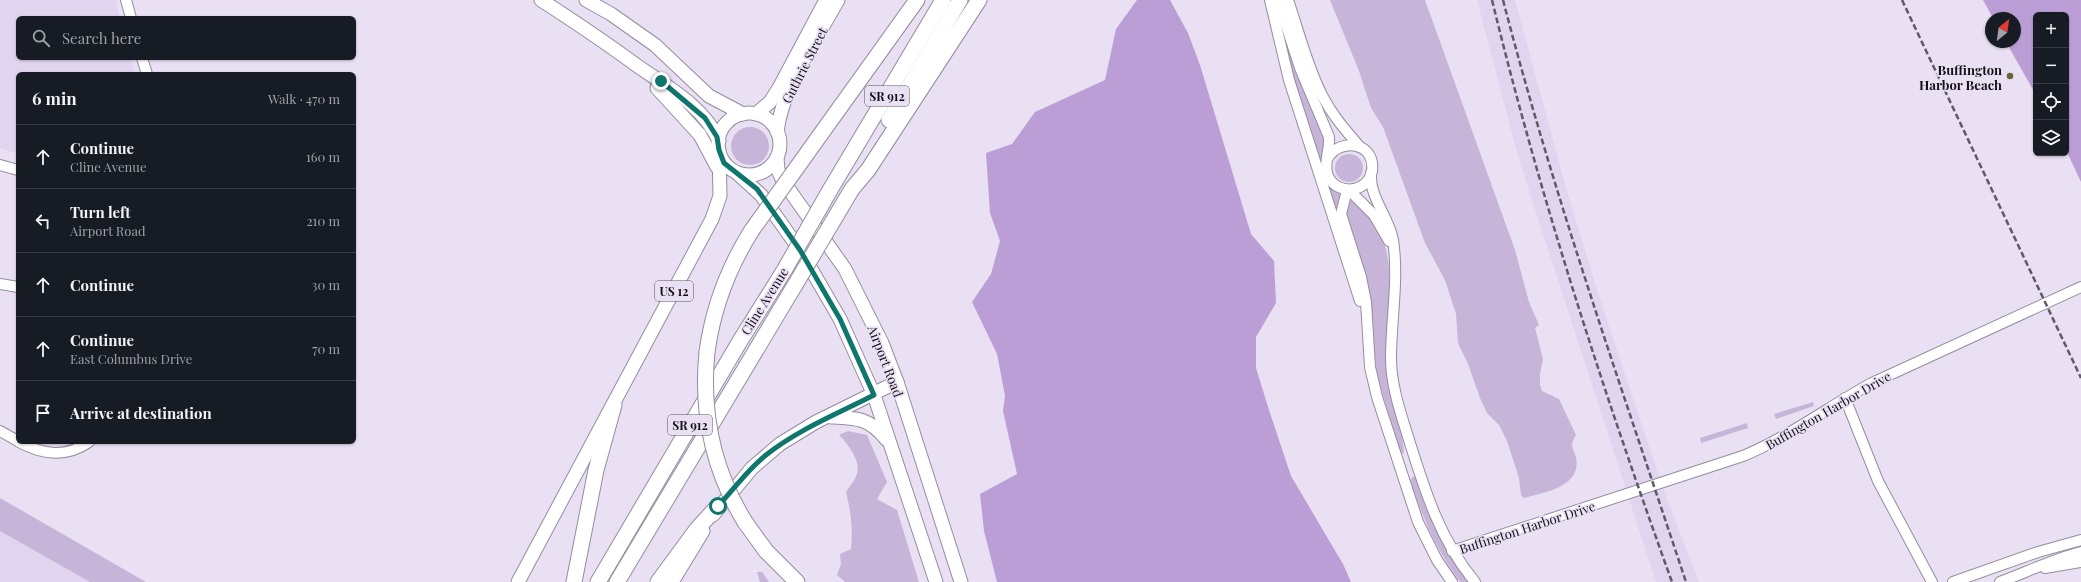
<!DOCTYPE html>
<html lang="en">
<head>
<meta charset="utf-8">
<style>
	:root { --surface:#171b24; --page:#20242c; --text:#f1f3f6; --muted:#9ea1a6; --line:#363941 }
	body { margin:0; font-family:"Playfair Display",serif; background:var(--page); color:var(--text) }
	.controls { position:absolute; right:12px; top:12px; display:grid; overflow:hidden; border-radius:6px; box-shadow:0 1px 3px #0004 }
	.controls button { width:36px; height:36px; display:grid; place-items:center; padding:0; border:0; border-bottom:1px solid var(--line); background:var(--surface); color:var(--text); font:20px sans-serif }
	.compass { position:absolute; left:1985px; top:12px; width:36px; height:36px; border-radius:50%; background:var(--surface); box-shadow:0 1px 3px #0004; rotate:29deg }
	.stop { position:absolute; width:12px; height:12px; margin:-9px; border:3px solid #0f766e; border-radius:50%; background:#fff }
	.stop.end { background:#0f766e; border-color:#fff; box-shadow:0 1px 4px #0008 }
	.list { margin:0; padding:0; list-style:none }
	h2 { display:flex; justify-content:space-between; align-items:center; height:52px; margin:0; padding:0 16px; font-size:17px }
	h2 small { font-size:13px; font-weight:400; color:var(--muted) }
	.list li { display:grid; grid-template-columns:26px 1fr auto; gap:12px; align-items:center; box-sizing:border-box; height:64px; padding:0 16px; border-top:1px solid var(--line) }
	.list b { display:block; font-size:15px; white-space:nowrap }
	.list p { margin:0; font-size:13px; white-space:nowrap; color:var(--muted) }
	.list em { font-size:13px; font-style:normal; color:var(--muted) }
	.icon { flex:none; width:22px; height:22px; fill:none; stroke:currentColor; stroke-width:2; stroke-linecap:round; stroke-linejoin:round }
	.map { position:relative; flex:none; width:2081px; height:582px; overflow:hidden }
	.search { position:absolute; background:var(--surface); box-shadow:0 1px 3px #0004; left:16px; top:16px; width:340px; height:44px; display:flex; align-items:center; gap:10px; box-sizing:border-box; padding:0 14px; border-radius:6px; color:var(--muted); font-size:15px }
	.panel { position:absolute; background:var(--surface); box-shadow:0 1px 3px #0004; left:16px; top:72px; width:340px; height:372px; border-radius:6px }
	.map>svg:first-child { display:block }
	.built { fill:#e1d4ef }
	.green { fill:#c6b5d8 }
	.water { fill:#ba9ed5 }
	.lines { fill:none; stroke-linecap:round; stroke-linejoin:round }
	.minor-casing { stroke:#948c9e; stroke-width:12 }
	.major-casing { stroke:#948c9e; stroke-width:15 }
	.highway-casing { stroke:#948c9e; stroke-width:17 }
	.minor { stroke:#fff; stroke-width:10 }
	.major { stroke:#fff; stroke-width:13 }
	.highway { stroke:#fff; stroke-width:15 }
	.rail { stroke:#5f5a65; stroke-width:2.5; stroke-dasharray:6 3; stroke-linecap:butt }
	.highway-bridge-casing { stroke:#948c9e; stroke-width:17; stroke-linecap:butt }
	.highway-bridge { stroke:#fff; stroke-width:15 }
	.route { stroke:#0f766e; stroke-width:5 }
	.poi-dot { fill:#6a6330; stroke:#eae0f4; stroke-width:1.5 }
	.labels { text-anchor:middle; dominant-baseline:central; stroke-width:3.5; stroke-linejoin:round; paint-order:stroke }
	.shield { fill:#eae0f4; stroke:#544e59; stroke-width:1 }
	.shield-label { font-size:12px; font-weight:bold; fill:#131017 }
	.street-label { font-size:13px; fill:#131017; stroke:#eae0f4 }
	.poi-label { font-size:13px; font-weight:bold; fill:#131017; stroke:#eae0f4; text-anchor:end }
</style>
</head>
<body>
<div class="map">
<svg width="2081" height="582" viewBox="0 0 2081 582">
	<rect width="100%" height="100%" fill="#eae0f4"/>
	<!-- built -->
	<g class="built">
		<path d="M0,0H116L120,18H18V58H130L135,74H18V154L0,148Z"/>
		<path d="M1477,0H1515L1568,195L1600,299L1664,491L1699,582H1656L1519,160Z"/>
		<path d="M0,531L90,582H0Z"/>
	</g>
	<!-- green -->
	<g class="green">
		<path d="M1275,0L1322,130L1335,190L1343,194L1338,203L1337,213L1335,214L1300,108Z"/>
		<path d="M1330,0H1425L1515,250L1529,302L1539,325L1535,328L1543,359L1540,374V385L1542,391L1559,399L1576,435C1569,446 1573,447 1576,458C1582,487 1544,492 1524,498L1521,495L1519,478L1507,441L1499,425L1487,413L1480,398L1468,364L1458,343L1456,314L1445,280L1425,243L1383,127L1371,108L1359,71Z"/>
		<circle cx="750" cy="146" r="19"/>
		<circle cx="1349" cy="168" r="14"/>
		<path d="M1351,199C1358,205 1366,211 1371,218C1403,256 1384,327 1387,374C1388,401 1404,426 1404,454L1400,452L1377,375L1369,294L1346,214Z"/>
		<path d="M1813,402L1814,406L1776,419L1774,414Z"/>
		<path d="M1747,423L1748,428L1701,443L1700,438Z"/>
		<path d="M848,431L867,435L887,482L877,499L897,510L919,582H845L837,575L841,564L840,554L851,549C853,530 851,512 846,492C849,487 854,482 856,476C863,463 848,444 839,435Z"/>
		<path d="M1414,476L1417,480C1429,517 1444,551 1469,582H1460C1436,549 1423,519 1410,480Z"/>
		<path d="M0,498L146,582H90L0,531Z"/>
		<path d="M757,572H762L769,582H760Z"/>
	</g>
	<!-- water -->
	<g class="water">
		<path d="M1137,0H1170L1188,33L1200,65L1251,234L1274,261L1276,303L1256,337V368L1269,410L1291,476L1343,564L1351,582H997L984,531L980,494L1017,474L1003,411L1005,396L997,354L972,302L991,274L1000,241L990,213L986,153L1012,144L1035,112L1105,80L1116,29Z"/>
		<path d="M1983,0H2081V182L2066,150V15H2036V95L2006,42H2015V18H1993Z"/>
	</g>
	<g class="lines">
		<!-- minor casing -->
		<g class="minor-casing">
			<g id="minor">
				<path d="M126,0L131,18"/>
				<path d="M1270,0L1289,80L1360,301"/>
				<path d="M1278,0L1300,68L1329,137C1330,150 1323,164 1328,176C1337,196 1368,193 1372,171C1376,143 1341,136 1327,159"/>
				<path d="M1288,0C1299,32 1307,66 1322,95C1332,115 1346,131 1360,147"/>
				<path d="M142,58L147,74"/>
				<path d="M0,165L18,170"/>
				<path d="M1371,173C1369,197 1389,217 1393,240C1399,279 1391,319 1391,358C1391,386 1401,414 1409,440C1425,491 1440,540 1475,582"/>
				<path d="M1347,190L1341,214L1361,277L1366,302L1370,367L1377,397L1418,522L1437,560L1452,582"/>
				<path d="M1349,190L1374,215L1389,241"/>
				<path d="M0,284L18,287"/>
				<path d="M1845,398L1878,481L1932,582"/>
				<path d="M0,431L18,441"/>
				<path d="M19,442C43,455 66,458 89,442"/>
				<path d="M1452,551L1743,456C1789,437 1828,407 1872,383L2081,287"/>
				<path d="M2045,568L2081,562"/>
				<path d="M1953,582L2038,552L2081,540"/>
				<path d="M2000,582C2027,572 2053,559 2081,552"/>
			</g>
		</g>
		<!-- major casing -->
		<g class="major-casing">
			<g id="major">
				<path d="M541,0C572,20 602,40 632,62C662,84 704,105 719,141"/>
				<path d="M586,0L611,14L655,45L709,96L743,114"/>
				<path d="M657,88L700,135L717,167"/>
				<circle cx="749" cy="144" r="31"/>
				<path d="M756,114L770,102L779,88L826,0"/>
				<path d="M777,132C782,87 816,40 838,0"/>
				<path d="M777,158L778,170L783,181L845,269L882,343L897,382L961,582"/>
				<path d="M737,173L761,195L800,250L840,319L874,395L936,582"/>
				<path d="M831,417C857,418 869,418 886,439"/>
				<path d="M713,515L752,468L780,444L816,422L897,382"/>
				<path d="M518,582L712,219L720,196L719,150"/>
				<path d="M672,582L703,531"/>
			</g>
		</g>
		<!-- highway casing -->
		<g class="highway-casing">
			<g id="highway">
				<path d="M889,120L960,0"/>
				<path d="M808,152L917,0"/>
				<path d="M852,189L868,170L979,0"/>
				<path d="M830,190L943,0"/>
				<path d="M707,352C713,308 728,268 752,230"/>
				<path d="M745,522L766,551L797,582"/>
				<path d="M574,582L596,470L614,405"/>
				<path d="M598,582L740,341L785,269"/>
				<path d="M617,582L795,285"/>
				<path d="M658,582L697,529L718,506"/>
			</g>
		</g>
		<!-- minor -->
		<use href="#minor" class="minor"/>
		<!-- major -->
		<use href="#major" class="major"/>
		<!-- highway -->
		<use href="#highway" class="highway"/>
		<!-- rail -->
		<g class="rail">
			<path d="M1492,0C1540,197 1603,391 1672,582"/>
			<path d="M1503,0C1554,197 1622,389 1686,582"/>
			<path d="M1902,0L2081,378"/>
		</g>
		<!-- highway-bridge casing -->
		<g class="highway-bridge-casing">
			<g id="highway-bridge">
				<path d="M752,230L808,152"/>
				<path d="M785,269L830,190"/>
				<path d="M795,285L852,189"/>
				<path d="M707,352C701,412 713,470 745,522"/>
			</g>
		</g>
		<!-- highway-bridge -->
		<use href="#highway-bridge" class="highway-bridge"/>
	</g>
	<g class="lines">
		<!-- route -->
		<path class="route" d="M661,81L705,118L717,137L719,150L724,163L757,189L800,250L840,319L874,395C837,414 799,429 766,455C748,469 734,489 718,506"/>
	</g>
	<!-- markers -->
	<circle class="poi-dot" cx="2010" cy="76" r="4"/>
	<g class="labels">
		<!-- shield labels -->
		<g class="shield">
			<rect x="865" y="86" width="44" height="20" rx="3"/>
			<rect x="655" y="281" width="38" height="20" rx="3"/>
			<rect x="668" y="415" width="44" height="20" rx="3"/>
		</g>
		<g class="shield-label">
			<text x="887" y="96">SR 912</text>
			<text x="674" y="291">US 12</text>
			<text x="690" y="425">SR 912</text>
		</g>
		<!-- street labels -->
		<g class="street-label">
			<text transform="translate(804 65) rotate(-63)">Guthrie Street</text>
			<text transform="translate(764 301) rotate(-58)">Cline Avenue</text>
			<text transform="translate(886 361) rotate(69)">Airport Road</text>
			<text transform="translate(1828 410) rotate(-30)">Buffington Harbor Drive</text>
			<text transform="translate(1527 527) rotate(-18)">Buffington Harbor Drive</text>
		</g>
		<!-- poi labels -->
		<g class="poi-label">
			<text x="2002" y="69">Buffington<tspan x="2002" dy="15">Harbor Beach</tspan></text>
		</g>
	</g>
</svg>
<div class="controls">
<button>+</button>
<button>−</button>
<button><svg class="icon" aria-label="locate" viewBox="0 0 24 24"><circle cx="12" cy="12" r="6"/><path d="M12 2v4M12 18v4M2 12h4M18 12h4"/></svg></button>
<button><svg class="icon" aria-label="layers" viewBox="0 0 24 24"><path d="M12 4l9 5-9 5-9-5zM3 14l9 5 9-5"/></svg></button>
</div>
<svg class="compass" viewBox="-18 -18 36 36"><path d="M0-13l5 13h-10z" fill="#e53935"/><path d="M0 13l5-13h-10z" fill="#9ea1a6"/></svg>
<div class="stop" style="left:718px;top:506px"></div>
<div class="stop end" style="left:661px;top:81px"></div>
<div class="search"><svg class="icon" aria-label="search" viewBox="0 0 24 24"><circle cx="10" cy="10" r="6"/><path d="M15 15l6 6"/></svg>Search here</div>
<section class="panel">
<h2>6 min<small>Walk · 470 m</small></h2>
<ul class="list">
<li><svg class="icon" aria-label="ahead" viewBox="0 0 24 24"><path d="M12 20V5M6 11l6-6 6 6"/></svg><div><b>Continue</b><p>Cline Avenue</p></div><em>160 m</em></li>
<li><svg class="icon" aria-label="left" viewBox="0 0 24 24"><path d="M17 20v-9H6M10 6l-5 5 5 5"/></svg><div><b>Turn left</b><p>Airport Road</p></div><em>210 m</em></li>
<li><svg class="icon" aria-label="ahead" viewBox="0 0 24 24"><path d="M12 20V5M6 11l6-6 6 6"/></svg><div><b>Continue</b></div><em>30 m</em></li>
<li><svg class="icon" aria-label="ahead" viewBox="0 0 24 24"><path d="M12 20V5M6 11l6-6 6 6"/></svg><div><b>Continue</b><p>East Columbus Drive</p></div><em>70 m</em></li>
<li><svg class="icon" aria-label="arrive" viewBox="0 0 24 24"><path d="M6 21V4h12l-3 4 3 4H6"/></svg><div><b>Arrive at destination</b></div></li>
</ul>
</section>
</div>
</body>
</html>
